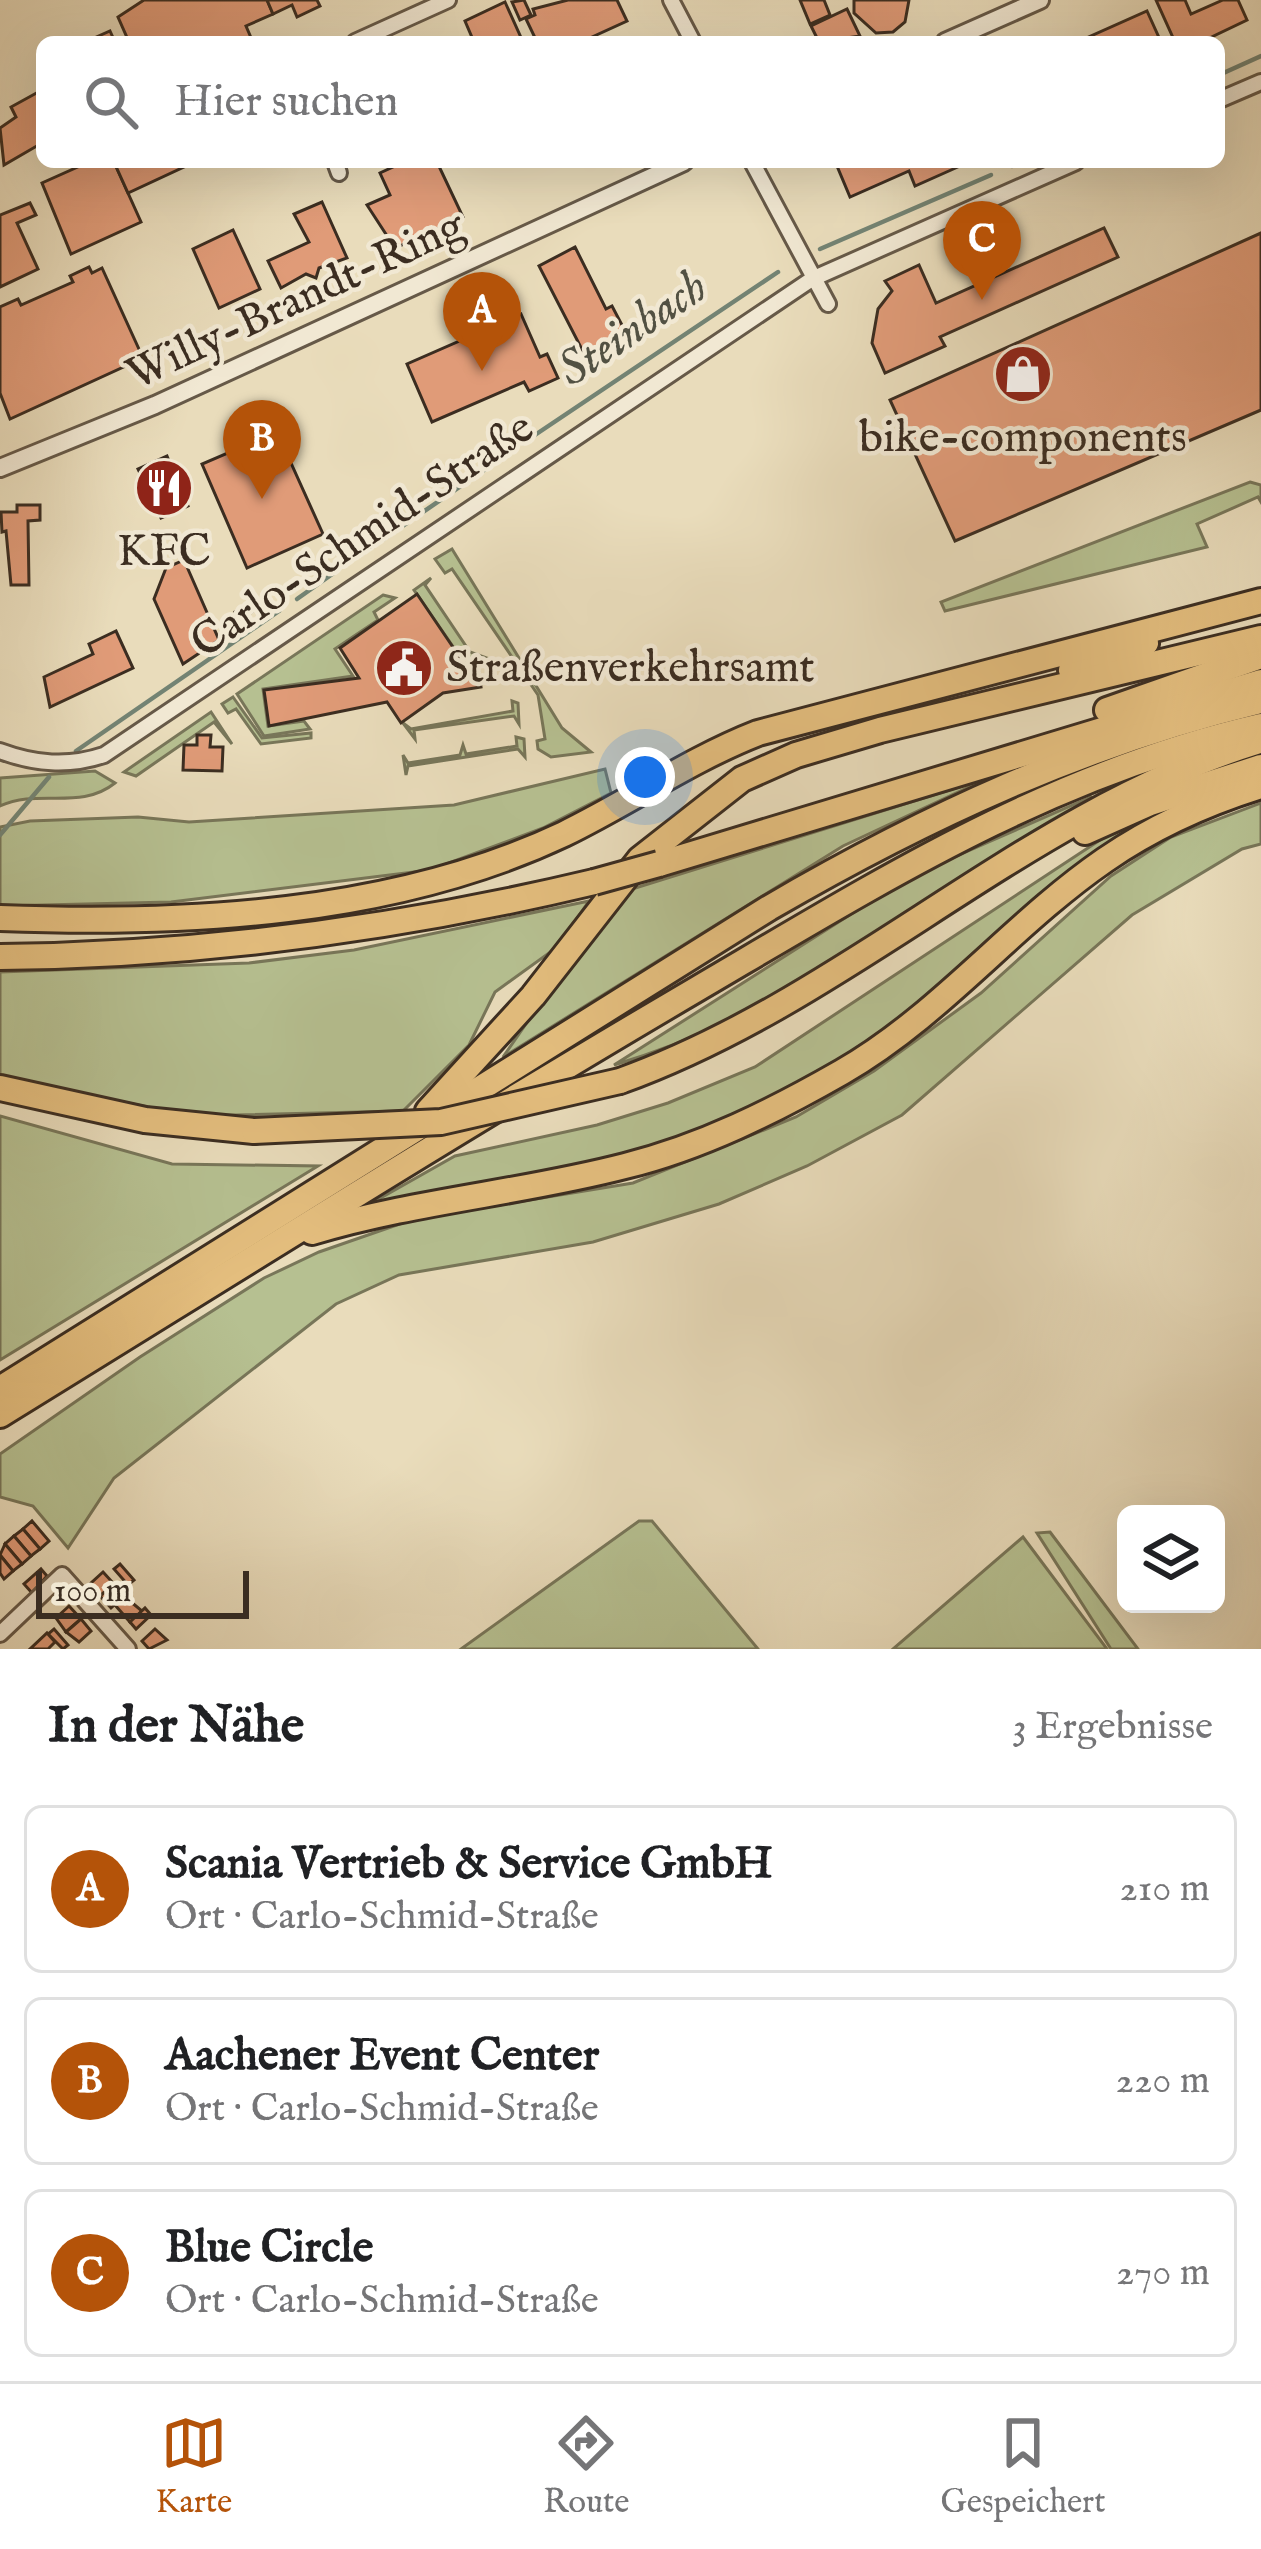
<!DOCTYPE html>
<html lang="de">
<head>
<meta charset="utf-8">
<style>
	:root { --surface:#fff; --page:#f2f2f2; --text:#202124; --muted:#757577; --line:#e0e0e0; --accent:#b45309 }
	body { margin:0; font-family:"IM FELL English",serif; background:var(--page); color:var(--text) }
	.controls { position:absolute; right:36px; bottom:36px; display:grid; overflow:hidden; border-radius:18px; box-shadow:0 12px 48px #0002 }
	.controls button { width:108px; height:108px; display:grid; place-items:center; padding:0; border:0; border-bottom:3px solid var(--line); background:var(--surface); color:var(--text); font:60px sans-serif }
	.scale { position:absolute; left:36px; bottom:30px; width:213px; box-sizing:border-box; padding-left:12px; border:6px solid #3b2d21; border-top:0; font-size:33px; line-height:42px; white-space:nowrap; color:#3b2d21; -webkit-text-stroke:9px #f1e8d3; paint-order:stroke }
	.you { position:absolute; left:645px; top:777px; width:42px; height:42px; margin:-30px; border:9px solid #fff; border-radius:50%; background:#1a73e8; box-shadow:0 0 0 18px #1a73e833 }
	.badge { display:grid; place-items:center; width:78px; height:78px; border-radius:50%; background:var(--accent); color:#fff; font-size:39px; font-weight:700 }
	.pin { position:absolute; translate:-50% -99px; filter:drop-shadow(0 3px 6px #0008) }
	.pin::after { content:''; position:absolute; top:63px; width:42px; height:36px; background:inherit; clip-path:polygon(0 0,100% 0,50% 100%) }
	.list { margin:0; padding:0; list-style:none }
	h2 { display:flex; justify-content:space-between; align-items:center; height:156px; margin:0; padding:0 48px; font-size:51px }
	h2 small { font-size:39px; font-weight:400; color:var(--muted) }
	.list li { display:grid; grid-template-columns:78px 1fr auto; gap:36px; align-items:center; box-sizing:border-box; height:168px; margin:0 24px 24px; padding:0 24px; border:3px solid var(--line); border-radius:18px }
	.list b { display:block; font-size:45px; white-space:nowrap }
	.list p { margin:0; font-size:39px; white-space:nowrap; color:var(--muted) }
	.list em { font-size:39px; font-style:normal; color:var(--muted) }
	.icon { flex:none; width:66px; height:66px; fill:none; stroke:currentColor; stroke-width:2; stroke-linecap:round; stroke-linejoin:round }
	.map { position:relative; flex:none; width:1261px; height:1649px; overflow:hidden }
	.search { position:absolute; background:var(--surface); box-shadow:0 12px 48px #0002; left:36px; right:36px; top:36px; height:132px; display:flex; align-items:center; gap:30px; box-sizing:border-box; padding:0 42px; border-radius:18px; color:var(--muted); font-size:45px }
	.sheet { height:732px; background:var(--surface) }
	nav { display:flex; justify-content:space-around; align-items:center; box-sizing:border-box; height:168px; border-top:3px solid var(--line); background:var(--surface); font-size:33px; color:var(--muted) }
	nav a { display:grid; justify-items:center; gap:6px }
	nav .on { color:var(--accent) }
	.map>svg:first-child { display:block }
	.green { fill:#b6c091; stroke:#787659; stroke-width:3 }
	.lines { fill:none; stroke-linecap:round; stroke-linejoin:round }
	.stream { stroke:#738373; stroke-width:4.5 }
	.building { fill:#e09b78; stroke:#3b2d21; stroke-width:3 }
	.minor-casing { stroke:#665948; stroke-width:20 }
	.tertiary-casing { stroke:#665948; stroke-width:22 }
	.motorway-casing { stroke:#3b2d21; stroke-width:30 }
	.minor { stroke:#f1e8d3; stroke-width:14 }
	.tertiary { stroke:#f1e8d3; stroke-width:16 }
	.motorway { stroke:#e4be7e; stroke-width:24 }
	.motorway-bridge-casing { stroke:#3b2d21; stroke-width:30; stroke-linecap:butt }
	.motorway-bridge { stroke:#e4be7e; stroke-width:24 }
	.labels { text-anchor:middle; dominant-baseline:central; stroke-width:9; stroke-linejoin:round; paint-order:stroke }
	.street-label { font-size:45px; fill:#3b2d21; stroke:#f1e8d3 }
	.poi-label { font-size:45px; fill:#3b2d21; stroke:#f1e8d3 }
	.water-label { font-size:48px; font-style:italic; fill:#525143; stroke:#f1e8d3 }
</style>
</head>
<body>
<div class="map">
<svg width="1261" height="1649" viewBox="0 0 1261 1649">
	<rect width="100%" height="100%" fill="#e9dcbb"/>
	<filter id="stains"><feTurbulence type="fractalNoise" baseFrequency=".00167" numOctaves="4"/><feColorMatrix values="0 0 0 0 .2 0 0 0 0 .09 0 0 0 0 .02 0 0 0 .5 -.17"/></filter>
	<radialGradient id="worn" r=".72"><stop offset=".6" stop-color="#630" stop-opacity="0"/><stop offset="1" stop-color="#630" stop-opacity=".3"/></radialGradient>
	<!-- green -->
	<g class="green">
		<path d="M1250,482L1261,485V502L1258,497L1197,524L1207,547L945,611L941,602Z"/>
		<path d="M452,549L562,728L591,752L551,757L538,749L537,741L545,739L538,695L452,569L445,573L435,559Z"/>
		<path d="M431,578L425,585L470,652L484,657L463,661L414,590Z"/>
		<path d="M383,595L395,598L374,612L378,620L335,649L353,676L263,689L268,726L304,721L310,729L264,736L237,694Z"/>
		<path d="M233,697L262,738L311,733V738L261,744L236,709L228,713L222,704Z"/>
		<path d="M512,701L518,703L519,724L514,716L414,730L415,739L403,723L411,729L513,711Z"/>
		<path d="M211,712L232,744L214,722L136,776L124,772Z"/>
		<path d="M516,737L524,739L525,757L518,749L408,766L406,775L403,755L408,763L460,755L463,745L466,754L517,746Z"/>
		<path d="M605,769L611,793L543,828L430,870L171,902L0,906V827L30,821L138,817L189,822L454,805Z"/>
		<path d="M95,771L115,783C80,811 39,788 0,806V778Z"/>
		<path d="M988,778L843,846L503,1057L616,894Z"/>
		<path d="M1091,797L1096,801C944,897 789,1013 614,1065L911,876Z"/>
		<path d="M1261,803V844L1242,849L1132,915L902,1115L807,1166L719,1204L593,1242L399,1275L336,1304L114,1478L68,1548L33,1506L0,1497V1454L140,1357L264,1278L319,1252L414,1219L633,1183L796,1117L874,1071L981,993L1111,876L1171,837Z"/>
		<path d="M1129,821L1135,833C978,962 839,1091 640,1154C558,1181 457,1190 370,1204L455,1156L597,1125L668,1103L755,1067Z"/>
		<path d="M589,901L556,948L495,992L469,1045L403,1111L194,1116L0,1078V972L249,963L354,950Z"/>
		<path d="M0,1116L172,1164L318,1166L0,1360Z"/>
		<path d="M639,1521H652L758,1649H461Z"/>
		<path d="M1050,1532L1138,1649H1111L1037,1533Z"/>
		<path d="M1023,1537L1107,1649H893Z"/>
	</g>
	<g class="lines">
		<!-- stream -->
		<g class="stream">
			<path d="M1219,75L1261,56"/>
			<path d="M1012,166L1021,162"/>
			<path d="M820,249L991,175"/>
			<path d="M523,443L778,272"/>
			<path d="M359,556L506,455"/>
			<path d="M297,599L338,570"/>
			<path d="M76,751L279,611"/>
			<path d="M0,835L49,777"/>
		</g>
	</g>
	<!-- building -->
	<g class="building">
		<path d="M144,0H267L273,14L246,26L252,40L248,42H129L118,17Z"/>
		<path d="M267,0H317L320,6L297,17L292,5L273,14Z"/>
		<path d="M524,0L531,15L520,20L512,2Z"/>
		<path d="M568,0H617L627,21L581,42H537L526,19L535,15L533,9Z"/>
		<path d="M800,0H824L830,15L810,24Z"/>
		<path d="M854,0H909L905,22L893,32L876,33L854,13Z"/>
		<path d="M1156,0H1185L1191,14L1223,0H1238L1247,20L1201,42H1175Z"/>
		<path d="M505,2L523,42H474L465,21Z"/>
		<path d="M847,9L860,36L819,42L811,26Z"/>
		<path d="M1147,11L1161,42H1082V40Z"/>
		<path d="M110,31L115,42H85Z"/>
		<path d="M42,90V143L4,165L0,128L16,117L11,107Z"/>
		<path d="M89,162H114L141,222L71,254L42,183Z"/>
		<path d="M114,162H184L186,166L128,193Z"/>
		<path d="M404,162H437L463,217L395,248L367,205L390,195L380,173Z"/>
		<path d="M846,162H969L915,186L909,171L850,197L837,166Z"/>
		<path d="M322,202L347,258L319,268L316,278L306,274L281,288L268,261L309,242L294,214Z"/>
		<path d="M30,203L36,215L17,223L38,269L0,287V215Z"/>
		<path d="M1104,228L1118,257L940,337L945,346L885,373L872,343L878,309L892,291L885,281L919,265L936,303Z"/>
		<path d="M233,230L260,289L219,308L193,249Z"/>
		<path d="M1261,233V410L955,541L890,400Z"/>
		<path d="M575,247L606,309L612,306L633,346L591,367L539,266Z"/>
		<path d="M89,267L92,273L102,268L143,358L10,419L0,393V307L18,299L21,305L73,282L70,276Z"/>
		<path d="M521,314L540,357L547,354L558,378L529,391L524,382L432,422L407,364Z"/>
		<path d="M277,432L323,534L247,568L202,464Z"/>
		<path d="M167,456L188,506L161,518L138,469Z"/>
		<path d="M17,505H40V520L28,521L29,585H11L6,531L2,532L1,512H17Z"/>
		<path d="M184,560L219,640L183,664L154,599L166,568Z"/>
		<path d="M417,594L463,662L477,660L481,687L443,693L401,723L387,702L269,726L264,690L359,678L340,648Z"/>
		<path d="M249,604L252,612L239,621L235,612Z"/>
		<path d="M116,631L133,668L50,707L44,677L93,654L89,644Z"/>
		<path d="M197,735H211L210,747H223L222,771L183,770L184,745H197Z"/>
		<path d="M32,1521L49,1541L40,1549L23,1529Z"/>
		<path d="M23,1529L40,1549L31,1556L14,1536Z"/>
		<path d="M14,1536L31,1556L22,1564L5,1544Z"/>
		<path d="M5,1544L22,1564L13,1571L0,1555Z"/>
		<path d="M0,1555L13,1571L4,1579L0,1573Z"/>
		<path d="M120,1564L134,1580L128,1585L114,1569Z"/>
		<path d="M41,1569L47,1576L32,1593L24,1584Z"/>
		<path d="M103,1572L114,1584L100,1596L90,1584Z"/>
		<path d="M114,1584L124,1596L111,1608L100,1596Z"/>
		<path d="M124,1596L142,1611L130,1622L115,1605Z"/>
		<path d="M69,1606L81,1619L66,1632L56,1618Z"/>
		<path d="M145,1608L151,1615L136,1629L130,1622Z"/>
		<path d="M81,1619L91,1631L79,1642L66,1632Z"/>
		<path d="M54,1629L68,1645L63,1649L48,1634Z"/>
		<path d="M155,1629L167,1640L149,1649L142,1641Z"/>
		<path d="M47,1633L55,1642L48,1649H30Z"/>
	</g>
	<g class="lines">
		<!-- minor casing -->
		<g class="minor-casing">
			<g id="minor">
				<path d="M671,0L693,42"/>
				<path d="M355,42L448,0"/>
				<path d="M1219,100L1261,82"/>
				<path d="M335,162L339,173"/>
				<path d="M752,162L828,304"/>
				<path d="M0,751C35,764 68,767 104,755L812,279L1076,162"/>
				<path d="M0,1634L62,1575L128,1649"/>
			</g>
		</g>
		<!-- tertiary casing -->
		<g class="tertiary-casing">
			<g id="tertiary">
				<path d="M945,42L1040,0"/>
				<path d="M0,468L155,405L684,162"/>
			</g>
		</g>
		<!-- motorway casing -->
		<g class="motorway-casing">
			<g id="motorway">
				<path d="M1071,670L1146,643"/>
				<path d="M1107,710L1261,656"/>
				<path d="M1085,832L1150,803L1261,767"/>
				<path d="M659,864L1261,682"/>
				<path d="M0,918C185,925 393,915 564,834C630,802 689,760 758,733L1261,601"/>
				<path d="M0,957C202,955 397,929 594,882"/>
				<path d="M620,1081C850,998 1022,815 1256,742"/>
				<path d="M0,1088L145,1120L254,1131"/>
				<path d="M428,1111L533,996L640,859L742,779L796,755L880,730L1261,638"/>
				<path d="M312,1232C415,1201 521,1193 625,1166C702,1147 774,1111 842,1072C941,1015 1012,924 1105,860C1153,827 1206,803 1261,786"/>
				<path d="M0,1389L769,908C925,817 1085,743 1261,701"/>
				<path d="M0,1415C232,1272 462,1127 697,989C881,881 1050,774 1261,726"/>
			</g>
		</g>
		<!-- minor -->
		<use href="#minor" class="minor"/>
		<!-- tertiary -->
		<use href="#tertiary" class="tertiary"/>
		<!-- motorway -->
		<use href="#motorway" class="motorway"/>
		<!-- motorway-bridge casing -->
		<g class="motorway-bridge-casing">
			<g id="motorway-bridge">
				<path d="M594,882L659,864"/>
				<path d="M254,1131L441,1122L620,1081"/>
			</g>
		</g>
		<!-- motorway-bridge -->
		<use href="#motorway-bridge" class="motorway-bridge"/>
	</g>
	<!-- icons -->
	<defs>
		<g id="shop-disc" transform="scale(3)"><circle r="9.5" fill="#8f2418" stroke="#f1e8d3"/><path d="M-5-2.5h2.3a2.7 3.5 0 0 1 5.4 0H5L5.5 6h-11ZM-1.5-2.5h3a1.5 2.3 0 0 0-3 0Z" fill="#fff"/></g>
		<g id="restaurant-disc" transform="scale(3)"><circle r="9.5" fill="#8f2418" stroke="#f1e8d3"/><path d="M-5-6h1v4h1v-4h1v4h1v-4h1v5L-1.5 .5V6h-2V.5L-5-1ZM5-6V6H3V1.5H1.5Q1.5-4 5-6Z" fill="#fff"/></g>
		<g id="civic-disc" transform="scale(3)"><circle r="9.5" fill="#8f2418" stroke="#f1e8d3"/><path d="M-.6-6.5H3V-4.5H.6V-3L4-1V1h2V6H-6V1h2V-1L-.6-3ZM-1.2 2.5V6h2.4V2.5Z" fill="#fff"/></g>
	</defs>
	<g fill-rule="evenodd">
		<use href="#shop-disc" x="1023" y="374"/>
		<use href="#restaurant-disc" x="164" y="488"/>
		<use href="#civic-disc" x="404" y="668"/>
	</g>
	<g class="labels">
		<!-- street labels -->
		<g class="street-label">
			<text transform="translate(296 301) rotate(-25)">Willy-Brandt-Ring</text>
			<text transform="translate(363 536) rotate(-34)">Carlo-Schmid-Straße</text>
		</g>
		<!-- poi labels -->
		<g class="poi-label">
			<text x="1023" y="438">bike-components</text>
			<text x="164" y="552">KFC</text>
			<text x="446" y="668" text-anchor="start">Straßenverkehrsamt</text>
		</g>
		<!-- water labels -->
		<g class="water-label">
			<text transform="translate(633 330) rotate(-34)">Steinbach</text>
		</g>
	</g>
	<rect width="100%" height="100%" filter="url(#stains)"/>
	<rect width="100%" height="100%" fill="url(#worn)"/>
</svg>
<div class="controls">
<button><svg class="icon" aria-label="layers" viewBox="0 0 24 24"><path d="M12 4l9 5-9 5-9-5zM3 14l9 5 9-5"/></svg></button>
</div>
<div class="scale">100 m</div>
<div class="you"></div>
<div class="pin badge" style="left:482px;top:371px">A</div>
<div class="pin badge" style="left:262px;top:499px">B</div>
<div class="pin badge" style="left:982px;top:300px">C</div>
<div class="search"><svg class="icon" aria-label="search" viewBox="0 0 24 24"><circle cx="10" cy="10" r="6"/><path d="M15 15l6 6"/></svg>Hier suchen</div>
</div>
<section class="sheet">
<h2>In der Nähe<small>3 Ergebnisse</small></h2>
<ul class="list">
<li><span class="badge">A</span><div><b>Scania Vertrieb &amp; Service GmbH</b><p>Ort · Carlo-Schmid-Straße</p></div><em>210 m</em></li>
<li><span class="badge">B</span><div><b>Aachener Event Center</b><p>Ort · Carlo-Schmid-Straße</p></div><em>220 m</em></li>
<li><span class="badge">C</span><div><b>Blue Circle</b><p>Ort · Carlo-Schmid-Straße</p></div><em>270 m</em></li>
</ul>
</section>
<nav>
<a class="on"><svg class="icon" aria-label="map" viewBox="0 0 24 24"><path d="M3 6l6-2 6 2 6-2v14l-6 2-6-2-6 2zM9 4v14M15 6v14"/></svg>Karte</a>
<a><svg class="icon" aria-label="directions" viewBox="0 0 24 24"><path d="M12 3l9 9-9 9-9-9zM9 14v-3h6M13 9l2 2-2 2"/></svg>Route</a>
<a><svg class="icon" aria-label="saved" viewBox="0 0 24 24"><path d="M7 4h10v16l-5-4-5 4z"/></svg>Gespeichert</a>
</nav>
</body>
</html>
